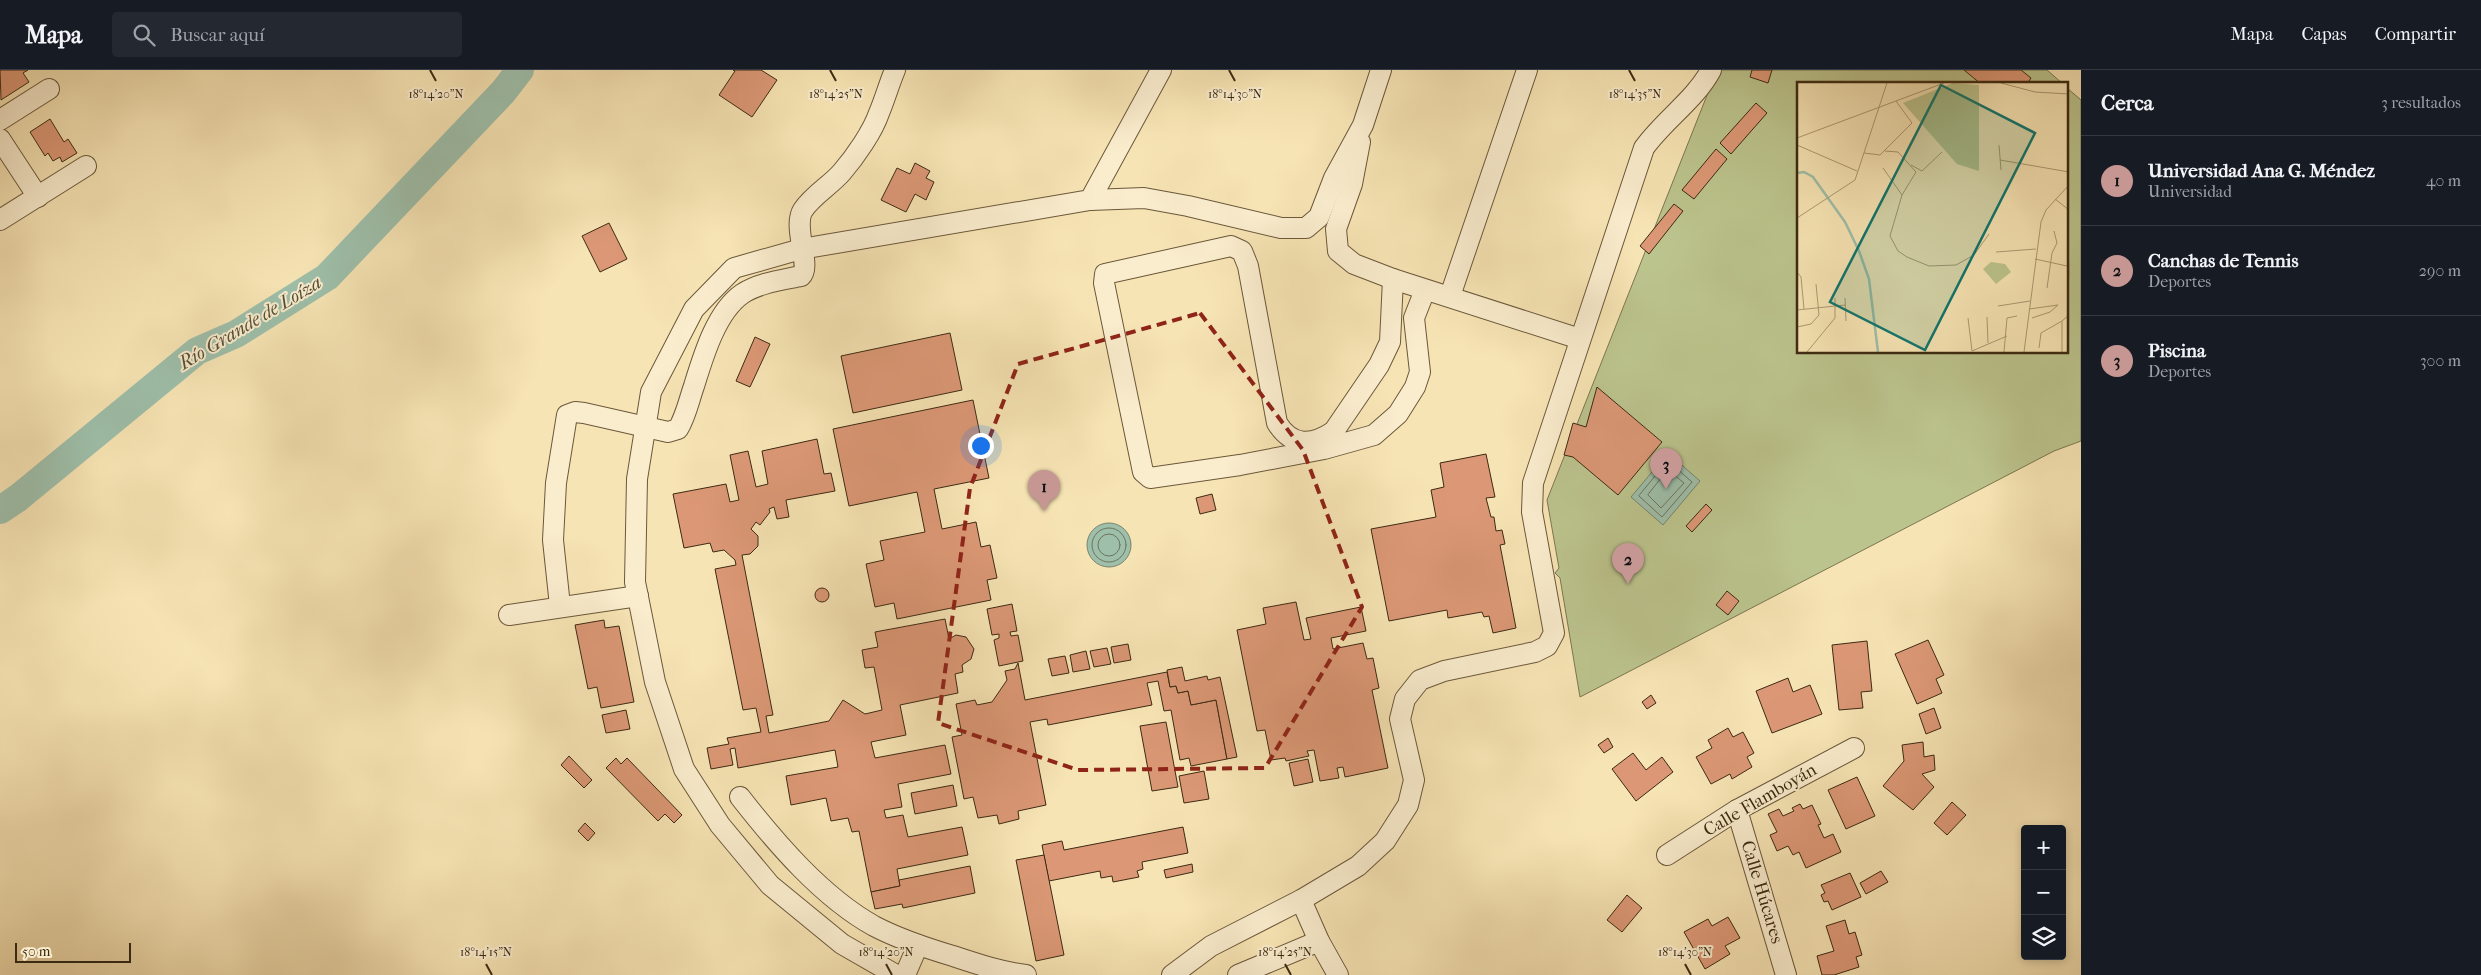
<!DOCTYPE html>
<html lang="es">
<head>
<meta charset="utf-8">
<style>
	:root { --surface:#171b24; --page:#242831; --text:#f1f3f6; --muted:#9ea1a6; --line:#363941; --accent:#c59692 }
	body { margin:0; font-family:"IM FELL French Canon",serif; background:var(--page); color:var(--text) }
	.controls { position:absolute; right:15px; bottom:15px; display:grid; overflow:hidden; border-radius:5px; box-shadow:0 2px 8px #0003 }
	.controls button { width:45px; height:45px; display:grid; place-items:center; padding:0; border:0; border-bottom:1px solid var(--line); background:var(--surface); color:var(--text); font:25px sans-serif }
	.scale { position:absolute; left:15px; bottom:12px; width:116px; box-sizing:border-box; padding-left:5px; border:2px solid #3c2a12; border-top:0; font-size:14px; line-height:18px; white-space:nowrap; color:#3c2a12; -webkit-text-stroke:4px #faedce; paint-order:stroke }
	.you { position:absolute; left:980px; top:375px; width:18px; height:18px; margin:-12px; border:4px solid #fff; border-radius:50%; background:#1a73e8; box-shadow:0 0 0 8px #1a73e833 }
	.badge { display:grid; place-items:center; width:32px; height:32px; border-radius:50%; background:var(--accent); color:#111; font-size:16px; font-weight:700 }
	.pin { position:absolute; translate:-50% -41px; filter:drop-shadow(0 1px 2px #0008) }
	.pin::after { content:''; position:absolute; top:26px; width:18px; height:15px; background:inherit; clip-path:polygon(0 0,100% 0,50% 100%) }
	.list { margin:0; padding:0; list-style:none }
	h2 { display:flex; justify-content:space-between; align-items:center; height:65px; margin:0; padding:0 20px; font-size:21px }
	h2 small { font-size:16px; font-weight:400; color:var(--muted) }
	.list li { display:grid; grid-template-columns:32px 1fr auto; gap:15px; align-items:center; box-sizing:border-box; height:90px; padding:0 20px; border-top:1px solid var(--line) }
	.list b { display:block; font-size:19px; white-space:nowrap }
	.list p { margin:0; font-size:16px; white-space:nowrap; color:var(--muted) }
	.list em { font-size:16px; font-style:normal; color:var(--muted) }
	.icon { flex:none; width:28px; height:28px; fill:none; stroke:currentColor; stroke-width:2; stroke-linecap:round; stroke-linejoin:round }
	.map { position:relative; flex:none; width:2081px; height:905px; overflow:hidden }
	header { display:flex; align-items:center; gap:30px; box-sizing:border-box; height:70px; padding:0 25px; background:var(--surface); border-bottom:1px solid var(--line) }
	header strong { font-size:24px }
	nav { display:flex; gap:28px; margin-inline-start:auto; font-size:18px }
	.search { width:350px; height:45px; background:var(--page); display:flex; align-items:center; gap:12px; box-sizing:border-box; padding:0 18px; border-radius:5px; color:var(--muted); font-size:19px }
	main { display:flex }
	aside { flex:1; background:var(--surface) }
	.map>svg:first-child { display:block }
	.green { fill:#bcc48d; stroke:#7c7750 }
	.water { fill:#9ebfaa; stroke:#77836d }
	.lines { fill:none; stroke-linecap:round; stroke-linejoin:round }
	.shore { stroke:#6d745e; stroke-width:1 }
	.river { stroke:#9ebfaa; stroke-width:28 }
	.building { fill:#dc9876; stroke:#3c2a12 }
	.minor-casing { stroke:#6b583a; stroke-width:22 }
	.minor { stroke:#faedce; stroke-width:20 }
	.marked { fill:none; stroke:#8f2418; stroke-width:4; stroke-dasharray:10 6; stroke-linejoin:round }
	.ticks { fill:none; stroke:#3c2a12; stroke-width:2 }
	.labels { text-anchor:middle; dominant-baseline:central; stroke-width:4; stroke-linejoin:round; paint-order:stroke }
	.street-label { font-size:18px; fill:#3c2a12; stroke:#faedce }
	.water-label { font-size:19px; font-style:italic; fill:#544f38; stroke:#faedce }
	.inset-river { fill:none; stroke:#9ebfaa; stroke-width:2.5 }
	.inset-road { fill:none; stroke:#ac9a73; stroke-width:1 }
	.view { fill:#0f766e; fill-opacity:0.15; stroke:#0f766e; stroke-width:2.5 }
	.inset-edge { fill:none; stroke:#3c2a12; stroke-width:2.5 }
	.ticks-label { font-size:12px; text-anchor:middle; fill:#3c2a12; stroke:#faedce; stroke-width:4; stroke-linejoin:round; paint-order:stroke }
</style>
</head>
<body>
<header>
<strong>Mapa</strong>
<div class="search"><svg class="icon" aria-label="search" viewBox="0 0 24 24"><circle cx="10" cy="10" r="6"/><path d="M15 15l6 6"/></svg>Buscar aquí</div>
<nav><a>Mapa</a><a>Capas</a><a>Compartir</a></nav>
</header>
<main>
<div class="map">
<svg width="2081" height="905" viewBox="0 0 2081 905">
	<rect width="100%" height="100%" fill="#f7e4b4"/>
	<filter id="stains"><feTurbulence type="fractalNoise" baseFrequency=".004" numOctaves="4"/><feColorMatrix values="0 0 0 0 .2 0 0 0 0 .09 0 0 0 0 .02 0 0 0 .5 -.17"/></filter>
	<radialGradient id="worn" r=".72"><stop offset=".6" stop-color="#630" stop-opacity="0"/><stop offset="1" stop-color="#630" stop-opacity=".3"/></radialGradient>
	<!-- green -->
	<path class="green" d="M1717,0H2047L2063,14H1798V282H2067V18L2081,30V371L2054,381L1580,627L1560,508L1555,503L1559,498L1547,430Z"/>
	<!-- water -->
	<g class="water">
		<path d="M1668,383L1700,411L1663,455L1631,427Z"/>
		<circle cx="1109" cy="475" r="22"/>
	</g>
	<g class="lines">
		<!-- shore -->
		<g class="shore">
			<path d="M1668,391L1692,412L1662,447L1639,426Z"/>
			<path d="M1668,400L1684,413L1661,438L1648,425Z"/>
			<circle cx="1109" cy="475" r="17"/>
			<circle cx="1109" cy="475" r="11"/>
		</g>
		<!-- river -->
		<path class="river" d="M0,440L18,428L197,281L236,264L327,207L503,22L520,0"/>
	</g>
	<!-- building -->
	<g class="building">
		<path d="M0,0H28L23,3L29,12L1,30Z"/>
		<path d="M733,0H761L777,10L752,47L719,25L735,1Z"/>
		<path d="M1752,0H1772L1768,13L1750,7Z"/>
		<path d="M1964,0H2021L2031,8L2027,14H1981Z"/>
		<path d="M1756,33L1767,43L1731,84L1720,73Z"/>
		<path d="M50,49L64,72L68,69L77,83L62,92L60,87L53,91L48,83L45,86L30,62Z"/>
		<path d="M1716,79L1727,89L1694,129L1682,120Z"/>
		<path d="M915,93L930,101L926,108L934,112L926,130L915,124L906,142L881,130L897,98L910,104Z"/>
		<path d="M1674,134L1683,141L1649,184L1640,176Z"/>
		<path d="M609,153L627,189L600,202L582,166Z"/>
		<path d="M950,263L962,320L853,343L841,286Z"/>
		<path d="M755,267L770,274L750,317L736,311Z"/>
		<path d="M1597,317L1662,372L1618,425L1573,387L1564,385L1573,353L1586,357Z"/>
		<path d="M973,330L989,408L934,419L942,459L976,452L981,477L990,475L997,508L987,510L991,530L897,549L894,533L875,537L866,494L884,490L880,471L925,462L917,422L849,436L833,359Z"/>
		<path d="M817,369L824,404L831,403L835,421L786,430L789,447L777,449L774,437L769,439L770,442L760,455L756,452L751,459L758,466V476L750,484L742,485L773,645L766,646L769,663L829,651L843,630L865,644L882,640L874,597L865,598L862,580L878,577L875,562L945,549L949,569L956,565L966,567L974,579L971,589L962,595L963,602L955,604L958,623L900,635L906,665L871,672L875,688L945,675L951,704L898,714L902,737L884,740L886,748L903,745L908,767L962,757L968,785L897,799L900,816L871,822L859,761L852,762L848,748L831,751L826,728L791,735L786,706L838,697L835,680L738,698L735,678L730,679L733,695L711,699L707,678L729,674L727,668L761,662L756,638L743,640L715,499L736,495L735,490L724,480L713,482L710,473L684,478L673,424L726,414L730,432L739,430L730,385L748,381L756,417L768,414L762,381Z"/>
		<path d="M1486,384L1495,427L1486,428L1491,447H1494L1496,461L1502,460L1505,474L1500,475L1516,558L1493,563L1489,546L1484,547L1482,542L1448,548L1447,540L1389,551L1371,459L1436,447L1431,420L1444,417L1440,393Z"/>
		<path d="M1212,424L1216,440L1200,444L1196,428Z"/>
		<path d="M1706,434L1712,440L1692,462L1686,456Z"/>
		<circle cx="822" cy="525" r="7"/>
		<path d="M1727,521L1739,531L1728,545L1716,535Z"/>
		<path d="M1296,532L1304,570L1311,569L1306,548L1361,537L1366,561L1331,568L1333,579L1363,573L1367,589L1373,588L1379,618L1372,620L1388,698L1345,707L1343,697L1337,698L1339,708L1320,711L1314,680L1307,681L1309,686L1286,691L1285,688L1271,690L1265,660L1257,661L1237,560L1266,554L1263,538Z"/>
		<path d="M1012,534L1017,561L1010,562L1011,566L1018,565L1023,591L999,596L994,570L999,568V564L992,565L987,539Z"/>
		<path d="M604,550L605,558L619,556L634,632L601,638L597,617L588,619L575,555Z"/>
		<path d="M1928,570L1944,605L1936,609L1942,623L1917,634L1895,584Z"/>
		<path d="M1867,571L1872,621L1861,622L1863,638L1839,640L1832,575Z"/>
		<path d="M1128,574L1131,590L1114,593L1111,577Z"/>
		<path d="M1107,578L1111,594L1094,597L1090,581Z"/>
		<path d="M1086,581L1090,599L1073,602L1070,585Z"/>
		<path d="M1065,586L1069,603L1052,606L1048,589Z"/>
		<path d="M1018,593L1025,630L1167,602L1170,617L1176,616L1178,623L1188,621L1191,635L1216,630L1227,689L1191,696L1189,688L1180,690L1171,640L1164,641L1158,611L1147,613L1152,635L1048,655L1047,649L1030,652L1046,735L1018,741L1019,749L999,754L997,745L978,748L973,727L964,729L952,667L962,665L956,634L975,630L977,635L992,632L1007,610L1005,601L1015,599Z"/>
		<path d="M1182,597L1185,611L1207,606L1208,610L1220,607L1237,687L1227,689L1216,630L1191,635L1188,621L1178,623L1176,616L1170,617L1167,600Z"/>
		<path d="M1788,608L1793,622L1810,615L1822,644L1772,663L1756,621Z"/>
		<path d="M1651,625L1656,633L1647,639L1642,632Z"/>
		<path d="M1934,638L1941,658L1926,664L1919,644Z"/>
		<path d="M626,640L630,659L606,663L602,645Z"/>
		<path d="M1166,652L1178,717L1152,721L1140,656Z"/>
		<path d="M1728,658L1733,667L1743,662L1754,683L1747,687L1752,697L1732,709L1730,704L1711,714L1696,687L1712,678L1708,670Z"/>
		<path d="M1608,668L1613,677L1604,683L1598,675Z"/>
		<path d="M1923,672L1924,687L1934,685L1935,700L1922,704L1934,717L1913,740L1883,716L1904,691L1902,675Z"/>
		<path d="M1633,683L1646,700L1662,687L1673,702L1636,731L1612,699Z"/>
		<path d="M569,686L592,710L584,718L561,695Z"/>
		<path d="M616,688L621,694L627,688L682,745L674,753L665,744L658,751L606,698Z"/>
		<path d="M1308,689L1313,712L1294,716L1289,693Z"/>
		<path d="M1204,701L1209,729L1184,733L1179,706Z"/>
		<path d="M1857,707L1875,746L1846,759L1828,720Z"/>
		<path d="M953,715L957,736L915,744L911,723Z"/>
		<path d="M1952,732L1966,745L1947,765L1934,753Z"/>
		<path d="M1800,734L1803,739L1812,735L1821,754L1818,755L1824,768L1833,764L1841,782L1806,798L1799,782L1793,785L1788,776L1777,781L1770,765L1777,762L1768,744L1779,739L1783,746L1794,741L1792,738Z"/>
		<path d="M585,753L595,763L588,771L578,761Z"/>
		<path d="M1183,757L1188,783L1142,792L1143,799L1137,801L1139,807L1113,812L1112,806L1101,808L1100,801L1049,811L1042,775L1062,771L1064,780Z"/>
		<path d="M1044,785L1064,885L1036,891L1016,790Z"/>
		<path d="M1192,794L1193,802L1166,808L1164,800Z"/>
		<path d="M970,796L975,823L903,838L902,834L875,839L871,822L900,816L899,810Z"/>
		<path d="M1881,801L1888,812L1866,824L1860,813Z"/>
		<path d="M1850,803L1861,827L1832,840L1828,831L1824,832L1821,825L1825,823L1821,815Z"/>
		<path d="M1627,825L1642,838L1622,862L1607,850Z"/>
		<path d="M1728,847L1740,868L1725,876L1730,884L1705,899L1684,862L1708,849L1712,856Z"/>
		<path d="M1845,850L1849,864L1855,862L1862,885L1856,887L1859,897L1834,905H1822L1817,886L1834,881L1826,856Z"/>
	</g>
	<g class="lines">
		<!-- minor casing -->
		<g class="minor-casing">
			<g id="minor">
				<path d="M0,50L49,19"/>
				<path d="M0,69L38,127"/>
				<path d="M1360,72L1352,114L1336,159L1338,181L1354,194L1393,209L1580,269"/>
				<path d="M1090,130L1144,128L1188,136L1281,158H1306L1319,147L1334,108L1363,55L1381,0"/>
				<path d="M0,150L86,96"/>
				<path d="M1393,209L1390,272L1379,295L1334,361C1312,376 1292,377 1277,353L1248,196L1242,181L1231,176L1105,204L1104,213L1143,402L1150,408L1240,395L1324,379L1374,365L1398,344L1415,317L1420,302L1414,248L1425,220"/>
				<path d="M1450,226L1527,0"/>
				<path d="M560,536L553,470L556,413L567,345L575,342L584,343L668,362L678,359C686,346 689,330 694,316C703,287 716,242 742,224C758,213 782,210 801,206C812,196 792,157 803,140C813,125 831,115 842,102C855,87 873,61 879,43C885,29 889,14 895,0"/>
				<path d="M509,545L638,526"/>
				<path d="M740,727C776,773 822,827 874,856C899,869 926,878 953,886C977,894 1001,902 1026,905"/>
				<path d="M1737,740L1786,905"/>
				<path d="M1667,785L1737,740L1854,678"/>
				<path d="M1301,830L1319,871L1338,905"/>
				<path d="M896,905L842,874L770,815L720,755L684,699L655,612L635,512L637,409L651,322L694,239L734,198L801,179L1090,130L1161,0"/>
				<path d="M905,905L918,875"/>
				<path d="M1172,905L1211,876L1301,830L1358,796L1385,771L1408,735L1414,710L1400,649L1405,629L1420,610L1444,601L1535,582L1547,576L1554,563L1532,442L1533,413L1644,78C1664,50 1695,30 1711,0"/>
				<path d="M1238,905L1319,871"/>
			</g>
		</g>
		<!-- minor -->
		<use href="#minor" class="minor"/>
	</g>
	<!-- marked area -->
	<path class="marked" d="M1200,243L1303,380L1362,537L1265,698L1078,700L938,653L970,418L1018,294Z"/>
	<!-- ticks -->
	<path class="ticks" d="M430,0L436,11M830,0L836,11M1229,0L1235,11M1629,0L1635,11M486,894L492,905M886,894L892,905M1285,894L1291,905M1685,894L1691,905"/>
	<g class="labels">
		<!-- street labels -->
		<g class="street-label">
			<text transform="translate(1760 730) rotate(-30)">Calle Flamboyán</text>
			<text transform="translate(1762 822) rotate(73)">Calle Húcares</text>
		</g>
		<!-- water labels -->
		<g class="water-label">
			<text transform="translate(250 253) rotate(-31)">Río Grande de Loíza</text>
		</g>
	</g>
	<!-- overview -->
	<g transform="translate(1797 12)">
		<rect width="271" height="271" fill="#f7e4b4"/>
		<path d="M156,1L182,3V89L160,82L106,21ZM194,180L208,182L214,190L199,202L186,187Z" fill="#bcc48d"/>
		<path class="inset-river" d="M0,91L7,90L16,95L48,140L62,169L72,197L81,270"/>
		<path class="inset-road" d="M204,1L238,10L272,12M0,56L147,1M0,63L60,89M202,63L204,88M88,69L101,70L119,90L105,113M67,71L83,73L115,41L99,19M203,78L272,90M114,83L125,89L145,70M86,86L105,113L93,154L101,169L110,175L132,184L159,183L177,173L192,152M258,117L272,128M0,136L58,98L90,1M199,170L239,167M238,177L270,184M272,181V197M0,190L4,195L7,227M250,206L255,171L260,161L257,149M48,216L49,239M201,224L233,219M232,227L261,223L253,230L235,236M0,228L48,223M190,235L191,261M171,236L175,269L210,254M0,245L14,242L22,233L19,202M242,266L244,251L265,239M10,270L38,236V216M207,270L210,236L220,234M227,270L244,140L249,128L272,103M265,270V239L272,233"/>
		<path class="view" d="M144,3L238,51L128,268L33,220Z"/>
		<rect width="271" height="271" class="inset-edge"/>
	</g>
	<g class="ticks-label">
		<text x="436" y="28">18°14'20"N</text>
		<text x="836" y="28">18°14'25"N</text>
		<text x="1235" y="28">18°14'30"N</text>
		<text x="1635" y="28">18°14'35"N</text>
		<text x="486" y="886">18°14'15"N</text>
		<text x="886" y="886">18°14'20"N</text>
		<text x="1285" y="886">18°14'25"N</text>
		<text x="1685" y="886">18°14'30"N</text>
	</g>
	<rect width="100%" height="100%" filter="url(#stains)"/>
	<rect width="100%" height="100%" fill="url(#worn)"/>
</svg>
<div class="controls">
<button>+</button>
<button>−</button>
<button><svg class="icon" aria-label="layers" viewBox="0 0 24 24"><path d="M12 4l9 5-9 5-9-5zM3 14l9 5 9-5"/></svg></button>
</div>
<div class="scale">50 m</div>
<div class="you"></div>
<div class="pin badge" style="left:1044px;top:441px">1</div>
<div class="pin badge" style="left:1628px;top:514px">2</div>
<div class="pin badge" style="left:1666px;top:419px">3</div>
</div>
<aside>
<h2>Cerca<small>3 resultados</small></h2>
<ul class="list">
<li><span class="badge">1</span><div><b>Universidad Ana G. Méndez</b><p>Universidad</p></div><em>40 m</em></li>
<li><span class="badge">2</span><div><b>Canchas de Tennis</b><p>Deportes</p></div><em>290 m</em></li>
<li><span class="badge">3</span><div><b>Piscina</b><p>Deportes</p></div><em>300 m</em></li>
</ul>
</aside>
</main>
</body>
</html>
